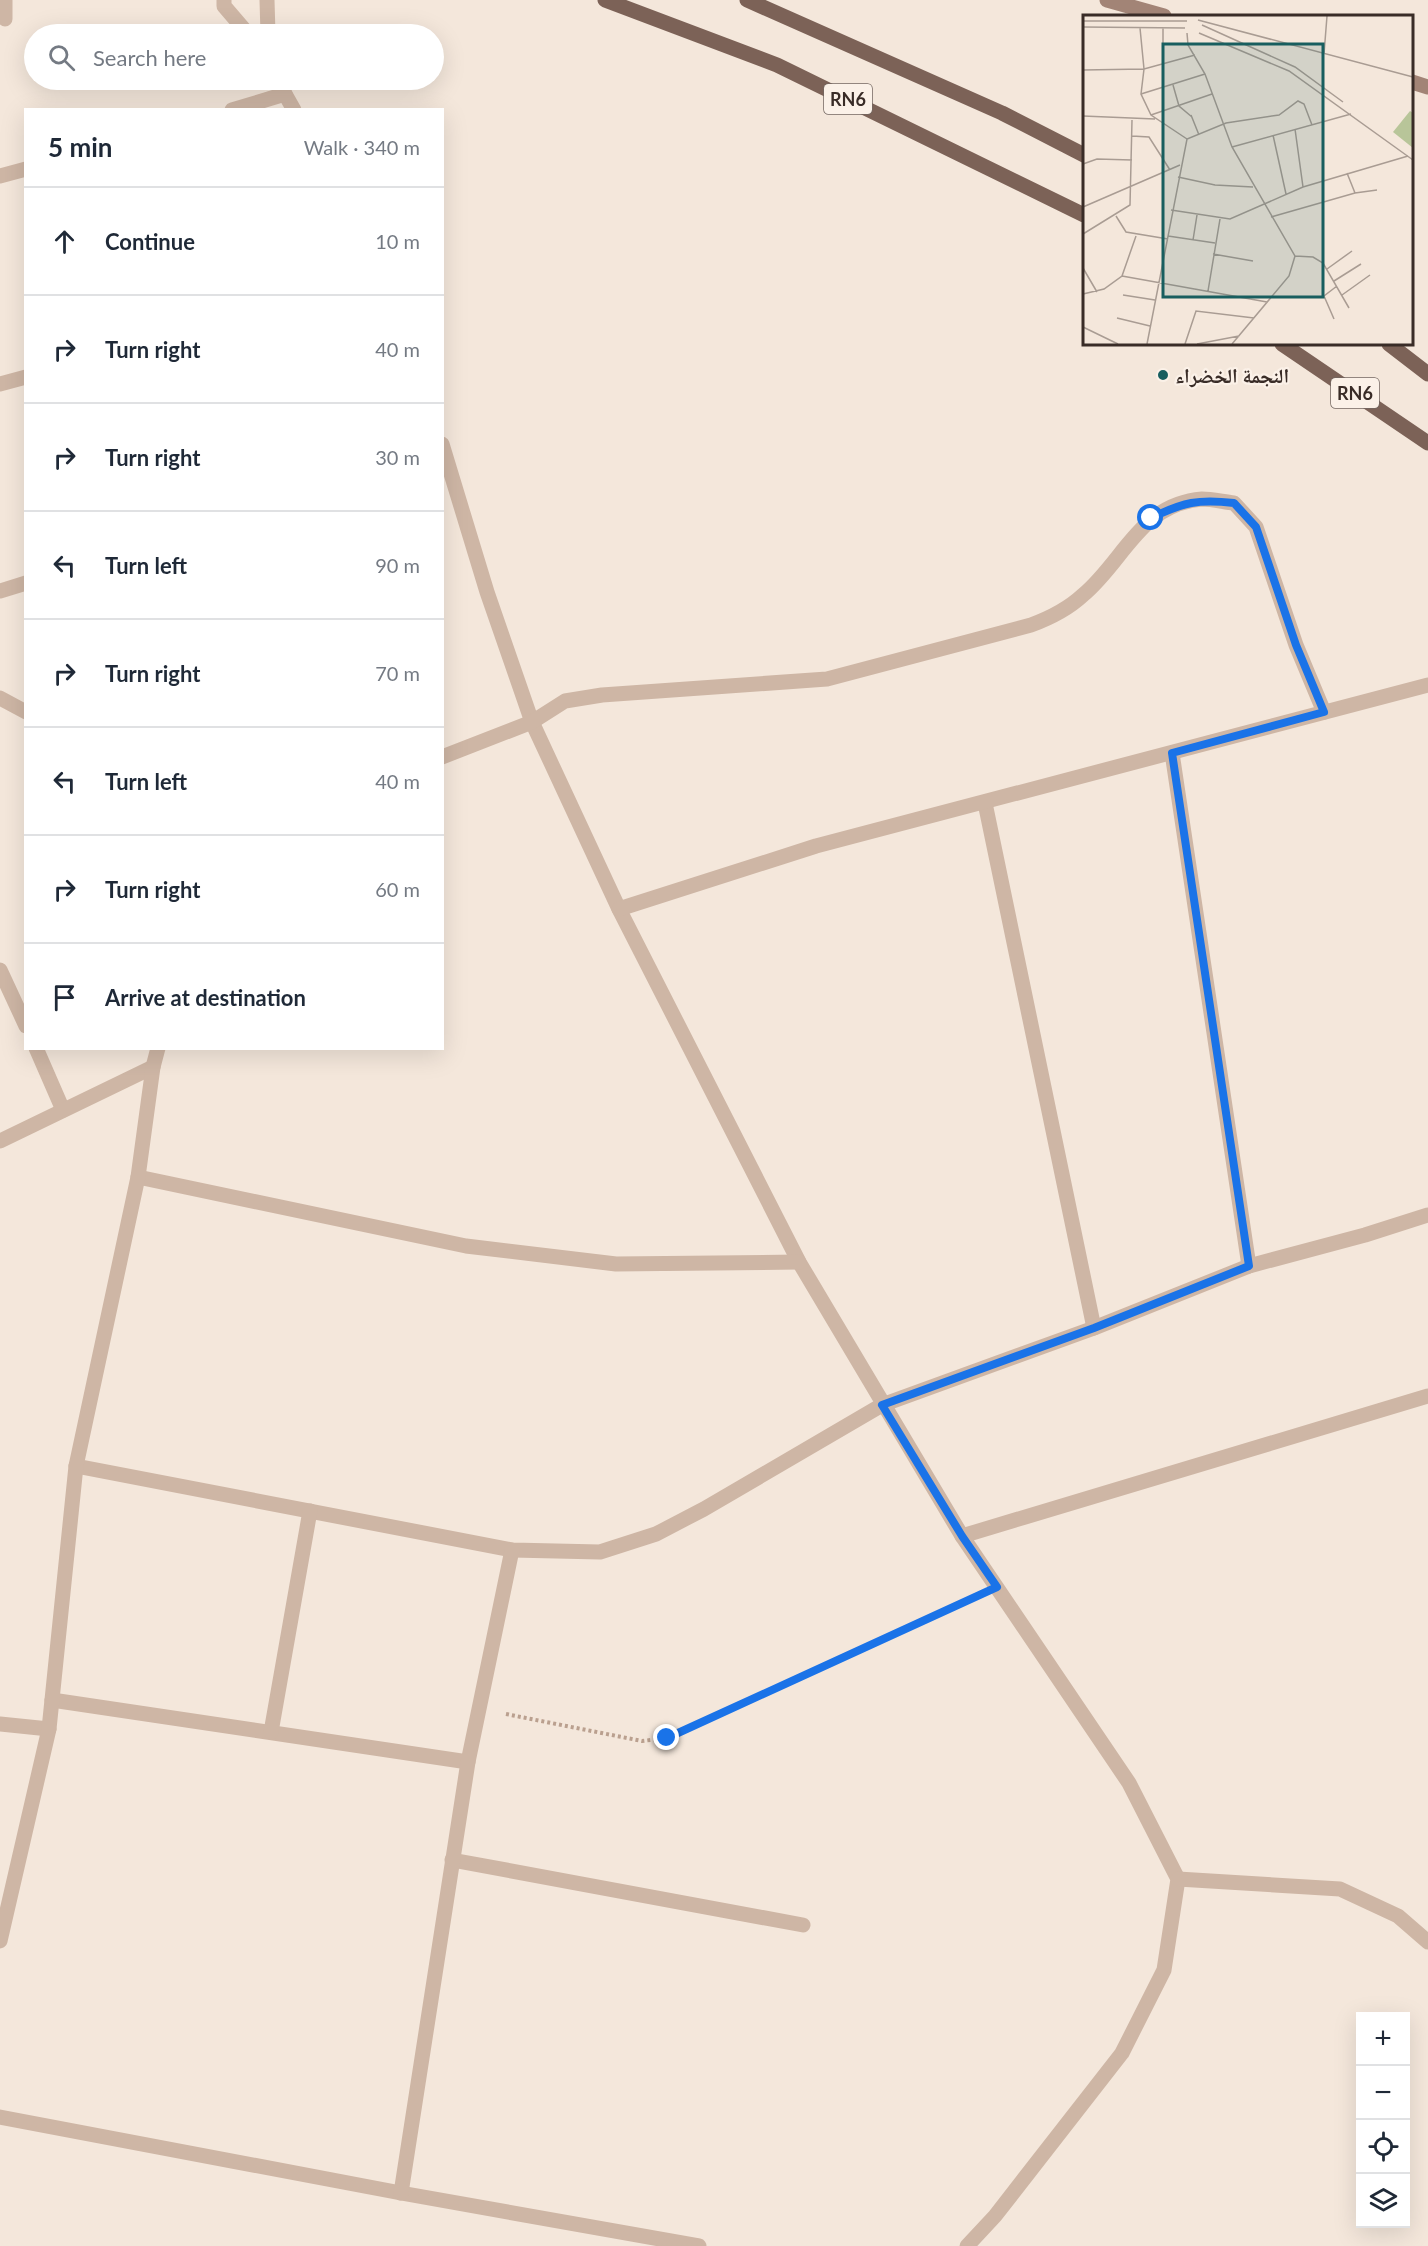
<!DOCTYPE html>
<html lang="en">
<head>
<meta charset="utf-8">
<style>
	:root { --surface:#fff; --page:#f2f2f3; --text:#1f2937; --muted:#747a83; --line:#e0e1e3 }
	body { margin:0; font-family:Lato,"Noto Naskh Arabic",sans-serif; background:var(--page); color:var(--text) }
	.controls { position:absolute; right:18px; bottom:18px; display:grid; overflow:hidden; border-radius:0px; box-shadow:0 6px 24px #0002 }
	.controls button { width:54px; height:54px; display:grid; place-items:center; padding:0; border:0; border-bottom:2px solid var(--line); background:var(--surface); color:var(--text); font:30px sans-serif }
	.stop { position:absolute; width:18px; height:18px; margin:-14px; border:4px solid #1a73e8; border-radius:50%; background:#fff }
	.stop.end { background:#1a73e8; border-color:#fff; box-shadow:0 2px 6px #0008 }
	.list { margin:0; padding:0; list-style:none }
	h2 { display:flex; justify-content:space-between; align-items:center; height:78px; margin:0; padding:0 24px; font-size:26px }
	h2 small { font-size:20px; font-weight:400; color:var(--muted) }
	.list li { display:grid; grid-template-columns:39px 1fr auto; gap:18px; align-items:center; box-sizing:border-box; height:108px; padding:0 24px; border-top:2px solid var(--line) }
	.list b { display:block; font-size:22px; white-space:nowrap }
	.list em { font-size:20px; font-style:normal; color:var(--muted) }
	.icon { flex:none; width:33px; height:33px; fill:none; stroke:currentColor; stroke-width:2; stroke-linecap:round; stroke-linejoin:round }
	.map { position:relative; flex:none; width:1428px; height:2246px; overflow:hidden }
	.search { position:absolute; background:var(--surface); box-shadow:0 6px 24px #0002; left:24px; top:24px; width:420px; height:66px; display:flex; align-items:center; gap:15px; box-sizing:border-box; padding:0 21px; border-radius:33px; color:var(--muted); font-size:22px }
	.panel { position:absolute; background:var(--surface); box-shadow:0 6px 24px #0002; left:24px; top:108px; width:420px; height:942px; border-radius:0px }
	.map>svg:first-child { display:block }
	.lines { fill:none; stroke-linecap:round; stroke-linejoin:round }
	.path { stroke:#baa08f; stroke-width:4; stroke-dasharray:3 3; stroke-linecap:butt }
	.minor { stroke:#ceb6a5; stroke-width:15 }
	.secondary { stroke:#a28476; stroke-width:15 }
	.primary { stroke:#7c6257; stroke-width:15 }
	.route { stroke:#1a73e8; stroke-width:8 }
	.poi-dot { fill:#185e5f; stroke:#fbf1e8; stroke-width:2 }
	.labels { text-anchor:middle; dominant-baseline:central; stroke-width:4.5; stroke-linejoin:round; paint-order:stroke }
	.shield { fill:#fbf1e8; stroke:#736761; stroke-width:1.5 }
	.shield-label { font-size:18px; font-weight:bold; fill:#392c27 }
	.poi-label { font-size:20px; font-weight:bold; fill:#392c27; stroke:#fbf1e8; text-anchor:start }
	.inset-road { fill:none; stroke:#a99c93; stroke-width:1.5 }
	.view { fill:#185e5f; fill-opacity:0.15; stroke:#185e5f; stroke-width:3 }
	.inset-edge { fill:none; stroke:#392c27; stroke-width:3 }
</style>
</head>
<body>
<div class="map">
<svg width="1428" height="2246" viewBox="0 0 1428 2246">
	<rect width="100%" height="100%" fill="#f4e7db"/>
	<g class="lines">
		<!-- path -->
		<path class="path" d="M506,1714L642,1741L667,1738L973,1598"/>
		<!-- minor -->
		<g class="minor">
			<path d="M224,0V6L248,34"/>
			<path d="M267,0L268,34"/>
			<path d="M5,19V0"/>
			<path d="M277,80L294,110"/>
			<path d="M232,110L285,94"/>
			<path d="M0,176L26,169"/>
			<path d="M0,384L26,377"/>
			<path d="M442,444L487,592L532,722L619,909L799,1262L962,1536L1129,1783L1178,1879L1164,1970L1122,2053L995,2216L967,2246"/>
			<path d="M0,591L26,583"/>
			<path d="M0,698L26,712"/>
			<path d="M1172,753L1249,1266"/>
			<path d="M442,757L532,722L565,701L602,695L827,679L1031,625C1050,618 1068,609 1083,595C1124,561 1140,504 1202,499C1212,499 1224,502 1234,503L1256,527L1296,645L1324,712"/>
			<path d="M985,803L1094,1328"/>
			<path d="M619,909L816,846L1428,685"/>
			<path d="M0,970L26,1026"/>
			<path d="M36,1048L63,1110"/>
			<path d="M0,1141L153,1067"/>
			<path d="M138,1177L466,1246L616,1264L799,1262"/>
			<path d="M76,1466L512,1550L600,1552L656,1534L704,1509L882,1405L1094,1328L1249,1266L1365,1235L1428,1215"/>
			<path d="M962,1536L1428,1396"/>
			<path d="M52,1700L468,1762"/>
			<path d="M0,1724L49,1729"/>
			<path d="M271,1732L310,1511"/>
			<path d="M452,1860L803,1925"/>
			<path d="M1178,1879L1340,1889L1398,1916L1428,1942"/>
			<path d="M0,1941L49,1729L76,1466L138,1177L153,1067L158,1048"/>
			<path d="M0,2117L401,2193L699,2246"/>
			<path d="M401,2193L468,1762L512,1550"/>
		</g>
		<!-- secondary -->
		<g class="secondary">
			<path d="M1107,0L1164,16"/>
			<path d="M1412,82L1428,87"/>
		</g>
		<!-- primary -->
		<g class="primary">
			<path d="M605,0L777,65L1084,215"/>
			<path d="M747,0L1002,113L1084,155"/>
			<path d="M1282,344L1428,443"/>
			<path d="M1389,344L1428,374"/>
		</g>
	</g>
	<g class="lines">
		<!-- route -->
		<path class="route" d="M667,1738L997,1587L962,1536L882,1405L1094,1328L1249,1266L1172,753L1324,712L1296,645L1256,527L1234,503C1198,499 1184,502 1151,518"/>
	</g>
	<!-- markers -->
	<circle class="poi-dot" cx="1163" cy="375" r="6"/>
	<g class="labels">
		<!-- shield labels -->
		<g class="shield">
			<rect x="824" y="84" width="48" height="30" rx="4.5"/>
			<rect x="1331" y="378" width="48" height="30" rx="4.5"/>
		</g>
		<g class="shield-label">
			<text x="848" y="99">RN6</text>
			<text x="1355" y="393">RN6</text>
		</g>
		<!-- poi labels -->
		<g class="poi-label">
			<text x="1175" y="375">النجمة الخضراء</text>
		</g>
	</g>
	<!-- overview -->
	<g transform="translate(1083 15)">
		<rect width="330" height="330" fill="#f4e7db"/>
		<path d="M327,96L330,98V133L310,117Z" fill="#b8c599"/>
		<path class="inset-road" d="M115,5L330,62M0,6H104M119,10L212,52L260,87M0,12L102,13M57,13L61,54L58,79L68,100L104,124M104,18L105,30L122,59L149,132L212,241L206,261L149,329M116,18L206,56L330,145M80,32V13M241,39L244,1M0,55L61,54L112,40M90,70L96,91L109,102M58,79L122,59M68,100L129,79M108,100L116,120M0,101L72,104M212,114L220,172M190,120L203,179M49,121L66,122L87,155M149,132L268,99M0,149L14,144L49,145M264,158L272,178M95,162L132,170L170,172M0,192L97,150M88,195L147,204L220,172L325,141M33,201L43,217L85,224M188,202L272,178L294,175M0,219L47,190L49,105M85,221L132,228M110,225L114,200M130,239L170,246M212,241L230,242L240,248L266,293M0,253L14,277M244,254L269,236M39,261L184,287M251,266L278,249M125,276L137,204M0,279L21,274L39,261L53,221M40,280L72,285M259,280L287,260M34,303L67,311M251,304L241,281L254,271M0,312L35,329M64,329L104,124L143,108L196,100L215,86L221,89L229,110M102,329L113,296L171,303M114,329L156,321"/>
		<path class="view" d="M80,29H240V282H80Z"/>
		<rect width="330" height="330" class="inset-edge"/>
	</g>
</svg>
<div class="controls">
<button>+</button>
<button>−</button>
<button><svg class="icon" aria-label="locate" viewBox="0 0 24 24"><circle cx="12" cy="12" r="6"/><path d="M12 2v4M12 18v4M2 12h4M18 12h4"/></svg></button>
<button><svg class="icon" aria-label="layers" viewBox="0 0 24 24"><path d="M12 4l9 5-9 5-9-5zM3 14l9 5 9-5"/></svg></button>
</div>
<div class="stop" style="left:1151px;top:518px"></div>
<div class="stop end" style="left:667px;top:1738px"></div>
<div class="search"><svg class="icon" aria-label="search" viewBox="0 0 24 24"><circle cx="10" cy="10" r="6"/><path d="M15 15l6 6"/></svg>Search here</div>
<section class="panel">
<h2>5 min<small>Walk · 340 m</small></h2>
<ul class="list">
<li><svg class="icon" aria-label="ahead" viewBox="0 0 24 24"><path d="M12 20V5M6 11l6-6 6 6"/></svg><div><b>Continue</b></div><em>10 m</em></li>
<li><svg class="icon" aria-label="right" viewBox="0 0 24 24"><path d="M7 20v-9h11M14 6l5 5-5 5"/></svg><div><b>Turn right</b></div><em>40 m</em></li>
<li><svg class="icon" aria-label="right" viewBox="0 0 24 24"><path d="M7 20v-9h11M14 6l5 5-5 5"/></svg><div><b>Turn right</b></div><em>30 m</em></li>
<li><svg class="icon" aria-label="left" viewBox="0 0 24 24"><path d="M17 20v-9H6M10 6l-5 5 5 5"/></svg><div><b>Turn left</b></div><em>90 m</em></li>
<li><svg class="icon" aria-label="right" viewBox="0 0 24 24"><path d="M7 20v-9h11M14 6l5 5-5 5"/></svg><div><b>Turn right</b></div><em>70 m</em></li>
<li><svg class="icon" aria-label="left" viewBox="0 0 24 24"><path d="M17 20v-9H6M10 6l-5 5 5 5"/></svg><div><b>Turn left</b></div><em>40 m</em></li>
<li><svg class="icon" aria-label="right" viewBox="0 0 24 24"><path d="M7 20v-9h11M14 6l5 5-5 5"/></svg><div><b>Turn right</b></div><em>60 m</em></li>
<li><svg class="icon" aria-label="arrive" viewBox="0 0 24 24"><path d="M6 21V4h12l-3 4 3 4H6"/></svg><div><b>Arrive at destination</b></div></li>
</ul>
</section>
</div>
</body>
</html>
